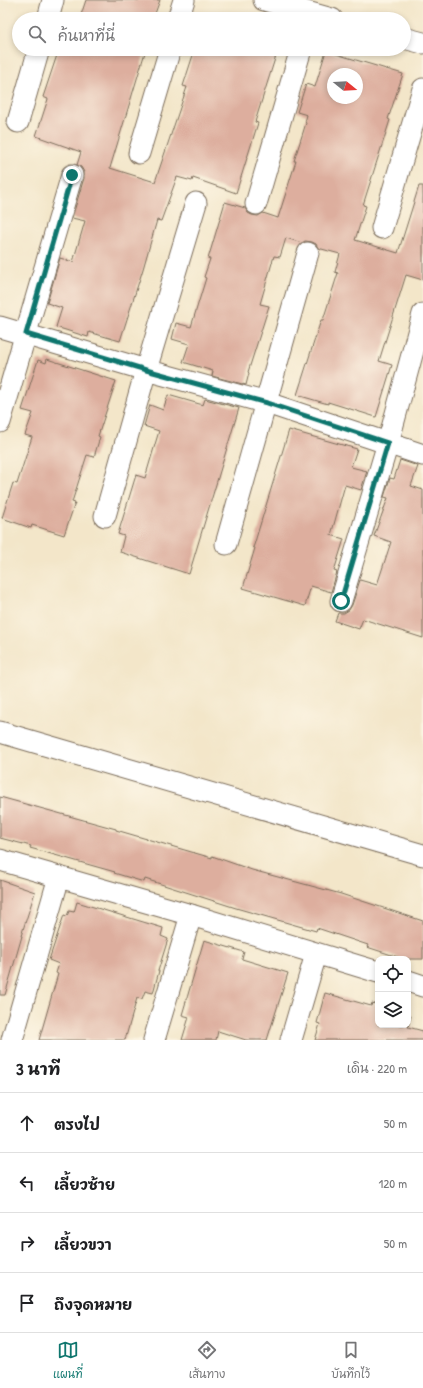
<!DOCTYPE html>
<html lang="th">
<head>
<meta charset="utf-8">
<style>
	:root { --surface:#fff; --page:#f2f2f2; --text:#202124; --muted:#757577; --line:#e0e0e0; --accent:#0f766e }
	body { margin:0; font-family:"Patrick Hand","Playpen Sans Thai",sans-serif; background:var(--page); color:var(--text) }
	.controls { position:absolute; right:12px; bottom:12px; display:grid; overflow:hidden; border-radius:8px; box-shadow:0 2px 6px #0003 }
	.controls button { width:36px; height:36px; display:grid; place-items:center; padding:0; border:0; border-bottom:1px solid var(--line); background:var(--surface); color:var(--text); font:20px sans-serif }
	.compass { position:absolute; left:327px; top:68px; width:36px; height:36px; border-radius:50%; background:var(--surface); box-shadow:0 2px 6px #0003; rotate:108deg }
	.stop { position:absolute; width:12px; height:12px; margin:-9px; border:3px solid #0f766e; border-radius:50%; background:#fff }
	.stop.end { background:#0f766e; border-color:#fff; box-shadow:0 1px 4px #0008 }
	.list { margin:0; padding:0; list-style:none }
	h2 { display:flex; justify-content:space-between; align-items:center; height:52px; margin:0; padding:0 16px; font-size:17px }
	h2 small { font-size:13px; font-weight:400; color:var(--muted) }
	.list li { display:grid; grid-template-columns:26px 1fr auto; gap:12px; align-items:center; box-sizing:border-box; height:60px; padding:0 16px; border-top:1px solid var(--line) }
	.list b { display:block; font-size:15px; white-space:nowrap }
	.list em { font-size:13px; font-style:normal; color:var(--muted) }
	.icon { flex:none; width:22px; height:22px; fill:none; stroke:currentColor; stroke-width:2; stroke-linecap:round; stroke-linejoin:round }
	.map { position:relative; flex:none; width:423px; height:1040px; overflow:hidden }
	.search { position:absolute; background:var(--surface); box-shadow:0 2px 6px #0003; left:12px; right:12px; top:12px; height:44px; display:flex; align-items:center; gap:10px; box-sizing:border-box; padding:0 14px; border-radius:22px; color:var(--muted); font-size:15px }
	.sheet { height:292px; background:var(--surface) }
	nav { display:flex; justify-content:space-around; align-items:center; box-sizing:border-box; height:56px; border-top:1px solid var(--line); background:var(--surface); font-size:11px; color:var(--muted) }
	nav a { display:grid; justify-items:center; gap:2px }
	nav .on { color:var(--accent) }
	.map>svg:first-child { display:block }
	.building { fill:#ddae9e; fill-rule:evenodd }
	.lines { fill:none; stroke-linecap:round; stroke-linejoin:round }
	.street-casing { stroke:#7b6c5a; stroke-width:23 }
	.street { stroke:#fff; stroke-width:21 }
	.route { stroke:#0f766e; stroke-width:5 }
</style>
</head>
<body>
<div class="map">
<svg width="423" height="1040" viewBox="0 0 423 1040">
	<rect width="100%" height="100%" fill="#fcf5e5"/>
	<filter id="ink" filterUnits="userSpaceOnUse"><feTurbulence type="fractalNoise" baseFrequency=".025" numOctaves="2"/><feDisplacementMap in="SourceGraphic" scale="8" xChannelSelector="R" yChannelSelector="G"/><feConvolveMatrix kernelMatrix="1 2 1 2 8 2 1 2 1" color-interpolation-filters="sRGB"/></filter>
	<filter id="wash" filterUnits="userSpaceOnUse"><feTurbulence type="fractalNoise" baseFrequency=".012" numOctaves="4" result="noise"/><feDisplacementMap in="SourceGraphic" scale="16" xChannelSelector="R" yChannelSelector="G"/><feGaussianBlur stdDeviation="0.9" result="paint"/><feColorMatrix in="noise" values="0 0 0 0 0 0 0 0 0 0 0 0 0 0 0 0 0 1.4 0 .05"/><feComposite in="paint" operator="in"/></filter>
	<g filter="url(#wash)">
		<rect width="100%" height="100%" fill="#f3e6c9"/>
		<g id="blocks">
			<!-- building -->
			<g class="building">
				<path d="M86,0H160L153,19H82L80,18Z"/>
				<path d="M59,49H146L110,168L155,182L187,87L183,86L195,49H278L255,122L258,123L236,193L193,178L192,181L177,177L161,221L157,220L143,269L120,341L89,332L88,337L56,327L62,308L47,303L60,258L73,262L85,221L72,218L84,178V172L81,167L77,165L81,152L36,136L48,99L43,97Z"/>
				<path d="M326,51L403,74L388,119L390,120L363,205L366,206L355,240L398,253L419,186H423V280L406,275L379,361L392,365L376,417L328,402V404L297,395L321,320H323L338,273L335,272L340,254L318,248L316,244L312,242L305,241L302,243L286,238L280,257L274,256L260,304L269,306L248,372L249,373L246,385L212,376L213,371L183,362L189,344L172,339L176,323L191,327L206,278L204,277L210,259H208L225,202L245,208L248,213L252,215L258,216L263,213L278,218L296,161H294L306,123L305,122L307,115L297,112L306,84L315,87ZM333,74H357V98H333Z"/>
				<path d="M47,359L116,381L98,436L100,437L94,457L87,455L72,502L75,503L64,535L32,525L31,528L2,518L13,483L17,484L32,437L25,435L33,413L22,410L38,360L46,363Z"/>
				<path d="M168,395L203,405L205,399L239,408L189,574L120,552L124,536L118,534L136,475L145,478L159,431L144,426L150,405L163,410Z"/>
				<path d="M289,430L357,449L351,467L367,471L361,490L345,485L331,535L344,539L334,571L337,572L331,592L311,586L305,606L243,588L255,548L253,547L254,545Z"/>
				<path d="M400,460L418,466L411,486L423,490V638L363,619L359,629L335,621L338,613H344L349,610L352,605L360,580L377,585L391,542L374,536L388,498L384,497L390,478L394,479Z"/>
				<path d="M0,797L116,829V830L212,858V856L252,870L341,894L423,921V959H404L367,947L368,945L317,928L316,931L236,908L145,879L144,882L114,873L115,872L30,848L31,846L0,838Z"/>
				<path d="M0,880L35,892L21,936H22L5,995H0Z"/>
				<path d="M77,902L163,928L161,936L168,939L158,971H159L153,993L145,991L142,999L137,998L125,1040H39L58,974L56,973L59,964L49,960L64,915L67,916L69,911L74,912Z"/>
				<path d="M204,940L244,952L242,959L288,973L267,1040H246L218,1031L216,1040H182L189,1017L182,1015Z"/>
				<path d="M325,993L371,1006L372,1003L378,1005V1025H408V1015L411,1016L408,1027L423,1031V1040H315L320,1024L317,1023Z"/>
			</g>
		</g>
	</g>
	<g filter="url(#ink)">
		<use href="#blocks" fill-opacity="0" stroke="#7b6c5a" stroke-width="1"/>
		<g class="lines">
			<!-- street casing -->
			<g class="street-casing">
				<g id="street">
					<path d="M264,0L332,19"/>
					<path d="M48,19L53,0"/>
					<path d="M178,19L184,0"/>
					<path d="M404,38L423,43"/>
					<path d="M18,122L39,49"/>
					<path d="M139,153L170,49"/>
					<path d="M256,204L301,49"/>
					<path d="M382,228L423,89"/>
					<path d="M0,327L146,370L267,403L423,455"/>
					<path d="M0,422L72,175"/>
					<path d="M105,516L146,370L196,203"/>
					<path d="M226,544L308,253"/>
					<path d="M341,601L388,443L423,314"/>
					<path d="M0,732L423,855"/>
					<path d="M0,860L191,915L378,972"/>
					<path d="M408,981L423,986"/>
					<path d="M12,1040L59,877"/>
					<path d="M154,1040L191,915"/>
					<path d="M291,1040L316,954"/>
				</g>
			</g>
			<!-- street -->
			<use href="#street" class="street"/>
		</g>
	</g>
	<g class="lines" filter="url(#ink)">
		<!-- route -->
		<path class="route" d="M72,175L26,334L146,370L267,403L388,443L341,601"/>
	</g>
</svg>
<div class="controls">
<button><svg class="icon" aria-label="locate" viewBox="0 0 24 24"><circle cx="12" cy="12" r="6"/><path d="M12 2v4M12 18v4M2 12h4M18 12h4"/></svg></button>
<button><svg class="icon" aria-label="layers" viewBox="0 0 24 24"><path d="M12 4l9 5-9 5-9-5zM3 14l9 5 9-5"/></svg></button>
</div>
<svg class="compass" viewBox="-18 -18 36 36"><path d="M0-13l5 13h-10z" fill="#e53935"/><path d="M0 13l5-13h-10z" fill="#757577"/></svg>
<div class="stop" style="left:341px;top:601px"></div>
<div class="stop end" style="left:72px;top:175px"></div>
<div class="search"><svg class="icon" aria-label="search" viewBox="0 0 24 24"><circle cx="10" cy="10" r="6"/><path d="M15 15l6 6"/></svg>ค้นหาที่นี่</div>
</div>
<section class="sheet">
<h2>3 นาที<small>เดิน · 220 m</small></h2>
<ul class="list">
<li><svg class="icon" aria-label="ahead" viewBox="0 0 24 24"><path d="M12 20V5M6 11l6-6 6 6"/></svg><div><b>ตรงไป</b></div><em>50 m</em></li>
<li><svg class="icon" aria-label="left" viewBox="0 0 24 24"><path d="M17 20v-9H6M10 6l-5 5 5 5"/></svg><div><b>เลี้ยวซ้าย</b></div><em>120 m</em></li>
<li><svg class="icon" aria-label="right" viewBox="0 0 24 24"><path d="M7 20v-9h11M14 6l5 5-5 5"/></svg><div><b>เลี้ยวขวา</b></div><em>50 m</em></li>
<li><svg class="icon" aria-label="arrive" viewBox="0 0 24 24"><path d="M6 21V4h12l-3 4 3 4H6"/></svg><div><b>ถึงจุดหมาย</b></div></li>
</ul>
</section>
<nav>
<a class="on"><svg class="icon" aria-label="map" viewBox="0 0 24 24"><path d="M3 6l6-2 6 2 6-2v14l-6 2-6-2-6 2zM9 4v14M15 6v14"/></svg>แผนที่</a>
<a><svg class="icon" aria-label="directions" viewBox="0 0 24 24"><path d="M12 3l9 9-9 9-9-9zM9 14v-3h6M13 9l2 2-2 2"/></svg>เส้นทาง</a>
<a><svg class="icon" aria-label="saved" viewBox="0 0 24 24"><path d="M7 4h10v16l-5-4-5 4z"/></svg>บันทึกไว้</a>
</nav>
</body>
</html>
